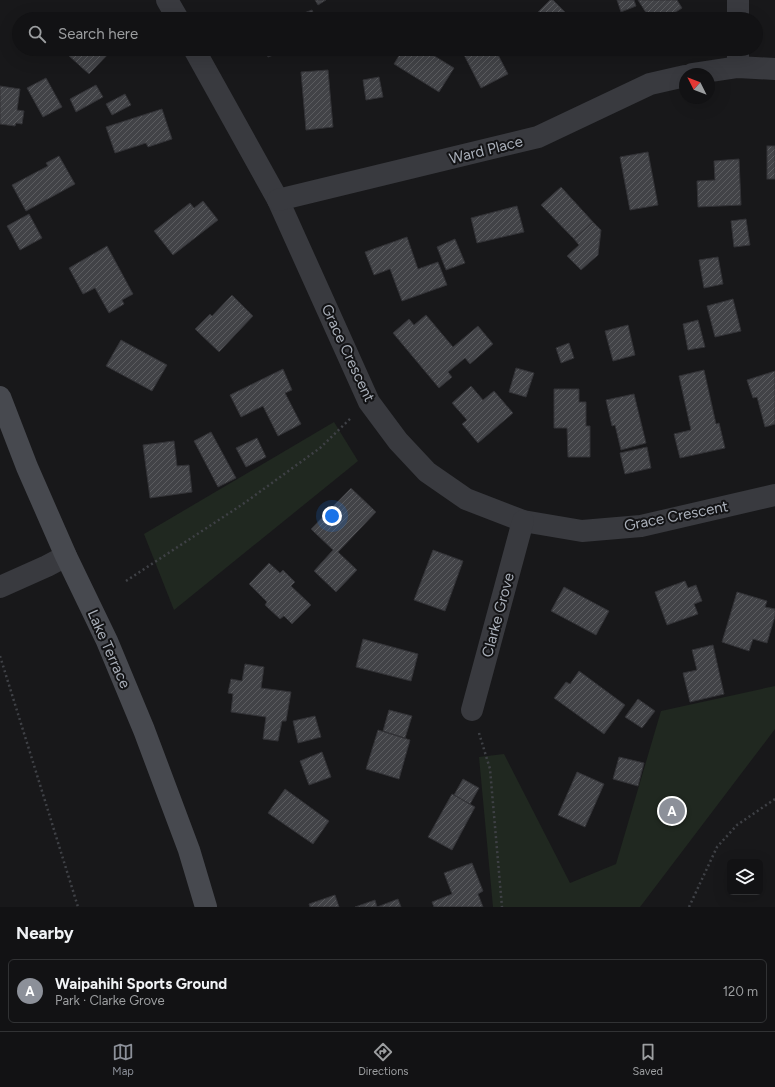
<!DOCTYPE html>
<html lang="en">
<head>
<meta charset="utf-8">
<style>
	:root { --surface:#121214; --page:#1f2022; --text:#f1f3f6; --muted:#9c9ea0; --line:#313234; --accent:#8c9099 }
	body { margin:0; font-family:Figtree,sans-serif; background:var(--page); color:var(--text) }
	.controls { position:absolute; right:12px; bottom:12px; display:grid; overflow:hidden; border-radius:6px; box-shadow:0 4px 16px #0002 }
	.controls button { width:36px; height:36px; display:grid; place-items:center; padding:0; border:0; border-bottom:1px solid var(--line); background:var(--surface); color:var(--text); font:20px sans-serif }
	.compass { position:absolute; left:679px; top:68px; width:36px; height:36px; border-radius:50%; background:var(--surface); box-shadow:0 4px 16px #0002; rotate:312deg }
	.you { position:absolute; left:332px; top:516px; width:14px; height:14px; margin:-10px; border:3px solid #fff; border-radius:50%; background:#1a73e8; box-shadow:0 0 0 6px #1a73e833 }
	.badge { display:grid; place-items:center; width:26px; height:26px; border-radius:50%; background:var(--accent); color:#fff; font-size:13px; font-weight:700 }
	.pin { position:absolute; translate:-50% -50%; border:2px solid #fff; box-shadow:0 1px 4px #0006 }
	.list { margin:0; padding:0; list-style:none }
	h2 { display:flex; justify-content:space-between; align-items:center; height:52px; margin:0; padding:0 16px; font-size:17px }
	h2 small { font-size:13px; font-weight:400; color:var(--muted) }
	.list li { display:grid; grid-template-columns:26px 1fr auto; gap:12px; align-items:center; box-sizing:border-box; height:64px; margin:0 8px 8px; padding:0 8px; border:1px solid var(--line); border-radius:6px }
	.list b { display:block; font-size:15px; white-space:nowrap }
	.list p { margin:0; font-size:13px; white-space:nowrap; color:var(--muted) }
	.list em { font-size:13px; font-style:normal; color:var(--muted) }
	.icon { flex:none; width:22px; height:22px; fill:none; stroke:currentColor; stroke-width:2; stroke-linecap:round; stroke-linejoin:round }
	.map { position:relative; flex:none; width:775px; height:907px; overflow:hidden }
	.search { position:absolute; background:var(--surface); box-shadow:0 4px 16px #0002; left:12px; right:12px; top:12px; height:44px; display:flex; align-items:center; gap:10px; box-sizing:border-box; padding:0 14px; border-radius:22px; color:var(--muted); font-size:15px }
	.sheet { height:124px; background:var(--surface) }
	nav { display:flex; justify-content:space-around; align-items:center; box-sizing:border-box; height:56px; border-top:1px solid var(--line); background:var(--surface); font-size:11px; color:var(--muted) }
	nav a { display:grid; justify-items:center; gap:2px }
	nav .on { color:var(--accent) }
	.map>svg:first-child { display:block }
	.park { fill:#202820 }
	.building { fill:url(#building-hatch); stroke:#323236 }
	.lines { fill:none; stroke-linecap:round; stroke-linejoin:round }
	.path { stroke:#3f4146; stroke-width:2.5; stroke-dasharray:2 3; stroke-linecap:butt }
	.minor { stroke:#393a3f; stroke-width:22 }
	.secondary { stroke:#47494f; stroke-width:22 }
	.labels { text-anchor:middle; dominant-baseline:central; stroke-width:4; stroke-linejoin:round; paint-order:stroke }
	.street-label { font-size:15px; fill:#aab0ba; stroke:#131315 }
</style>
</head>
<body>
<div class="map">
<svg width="775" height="907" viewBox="0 0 775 907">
	<defs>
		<pattern id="building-hatch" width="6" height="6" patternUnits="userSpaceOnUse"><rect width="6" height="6" fill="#424347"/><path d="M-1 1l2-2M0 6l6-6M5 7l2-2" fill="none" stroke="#5b5c5f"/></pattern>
	</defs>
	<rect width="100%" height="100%" fill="#18181a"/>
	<!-- park -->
	<g class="park">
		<path d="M334,422L358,461L174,610L144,534Z"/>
		<path d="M775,686V729L640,907H493L479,757L504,754L570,883L616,864L661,711Z"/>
	</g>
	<!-- building -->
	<g class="building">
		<path d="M315,0H326L318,5Z"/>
		<path d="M550,0H553L572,19H531Z"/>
		<path d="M617,0H634L636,6L621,12Z"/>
		<path d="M638,0H677L682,8L665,19H650Z"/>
		<path d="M312,10L316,19H288Z"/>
		<path d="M73,49H113L89,74L68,55Z"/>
		<path d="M266,49H289L268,57Z"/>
		<path d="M403,49H423L454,68L439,92L394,64Z"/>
		<path d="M465,49H495L508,74L481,88L462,51Z"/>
		<path d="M560,49H574L567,56Z"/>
		<path d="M328,70L333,127L306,130L301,72Z"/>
		<path d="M379,77L383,97L366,100L363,80Z"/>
		<path d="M46,78L62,107L43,117L27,88Z"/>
		<path d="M96,85L103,97L76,112L70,99Z"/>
		<path d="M0,86L20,89L17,110L24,111L22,124L16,123L15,126L0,124Z"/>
		<path d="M125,94L131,105L112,115L106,104Z"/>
		<path d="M162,109L172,139L148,147L146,143L115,153L106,127Z"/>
		<rect x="767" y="146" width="8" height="33"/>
		<path d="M648,152L658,205L630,210L620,157Z"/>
		<path d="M59,156L75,184L26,211L12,185L48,166L46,163Z"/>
		<path d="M739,159L741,205L698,207L697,181L715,180L714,161Z"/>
		<path d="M561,187L593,222L574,239L541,205Z"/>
		<path d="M203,201L218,220L173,255L154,231L190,203L194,208Z"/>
		<path d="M517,206L524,232L477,243L471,218Z"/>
		<path d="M29,214L42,238L20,250L7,226Z"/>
		<path d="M746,219L750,245L734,247L731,221Z"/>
		<path d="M593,222L601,230L598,255L581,270L567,256L579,245L574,239Z"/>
		<path d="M407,237L418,269L438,262L447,285L402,301L390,269L374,275L365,252Z"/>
		<path d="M455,239L465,263L446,270L437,247Z"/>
		<path d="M107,246L133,294L122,300L124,304L109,313L95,288L83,294L69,268Z"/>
		<path d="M718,257L723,284L704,288L699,260Z"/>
		<path d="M232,295L253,316L219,352L195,329L210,314L212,316Z"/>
		<path d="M733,299L741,331L715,337L707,306Z"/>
		<path d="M426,315L453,347L478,326L493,344L470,364L465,358L448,372L452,377L439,388L393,333L409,319L414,325Z"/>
		<path d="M698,320L705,347L688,350L683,324Z"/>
		<path d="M628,325L635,355L613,361L605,331Z"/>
		<path d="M121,340L167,365L152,391L106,366Z"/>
		<path d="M569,343L574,358L561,363L556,348Z"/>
		<path d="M516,368L534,373L526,397L509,392Z"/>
		<path d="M283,369L292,390L285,393L301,424L278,436L263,406L241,417L230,395Z"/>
		<path d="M704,370L716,424L719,423L725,448L680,458L674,434L691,430L679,376Z"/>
		<path d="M775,371V424L765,427L757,397L753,398L747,380Z"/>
		<path d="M471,386L483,400L494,391L513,413L478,443L462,424L467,420L452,403Z"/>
		<path d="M554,389H579V402H586V426H590V457H568L567,428H554Z"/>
		<path d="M634,394L646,443L621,450L615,425L612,426L606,400Z"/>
		<path d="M211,432L236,478L218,487L194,441Z"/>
		<path d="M257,438L266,457L246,467L236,448Z"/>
		<path d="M174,441L177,466L189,465L192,492L150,498L143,445Z"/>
		<path d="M647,447L651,468L625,474L620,453Z"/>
		<path d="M351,488L376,512L338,552L357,570L336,592L314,571L333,550L311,529Z"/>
		<path d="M433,550L463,561L445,611L414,600Z"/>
		<path d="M269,563L280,573L283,570L295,582L291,586L311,605L292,624L284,616L280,619L265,605L267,602L249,584Z"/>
		<path d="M685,581L688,588L696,585L702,601L694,604L698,614L667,625L655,592Z"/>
		<path d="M564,587L609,611L596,635L551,611Z"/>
		<path d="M737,592L767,601L765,607L775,609V616L767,643L753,639L749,651L722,642Z"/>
		<path d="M363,639L418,654L411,681L356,667Z"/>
		<path d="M713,645L724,694L690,702L683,673L697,670L692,650Z"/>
		<path d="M245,664L264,667L261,688L291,692L286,721H282L278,741L263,739L266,717L231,712L233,694L228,693L231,679L242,681Z"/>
		<path d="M579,671L625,705L604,734L554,698L566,682L570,684Z"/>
		<path d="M638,699L655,711L642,728L625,717Z"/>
		<path d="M389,710L412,716L405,738L383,731Z"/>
		<path d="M315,716L321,737L298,743L293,721Z"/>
		<path d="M378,730L410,740L399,779L366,769Z"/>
		<path d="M322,752L331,777L309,785L300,761Z"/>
		<path d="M619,757L644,763L638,786L613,779Z"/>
		<path d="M577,772L604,784L585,827L558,815Z"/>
		<path d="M463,779L479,788L470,804L454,795Z"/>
		<path d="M285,789L329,821L313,844L268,813Z"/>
		<path d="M452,794L475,807L452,850L428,837Z"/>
		<path d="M472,863L483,891L478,894L483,907H434L432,902L452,894L444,873Z"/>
		<path d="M335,895L339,907H310L309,904Z"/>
		<path d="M398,899L401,907H355L375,900L377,907Z"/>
	</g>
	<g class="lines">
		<!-- path -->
		<g class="path">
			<path d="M126,581L243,504L320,448L352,417"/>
			<path d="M0,656L78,907"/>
			<path d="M479,733L490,769L502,907"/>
			<path d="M689,907L717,847L737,825L775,799"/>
		</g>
		<!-- minor -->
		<g class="minor">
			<path d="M167,0L178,19"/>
			<path d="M738,19V0"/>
			<path d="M194,49L278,200L369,402L398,441L427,472L466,499L523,521L582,531L641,526L775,495"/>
			<path d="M738,67V49"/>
			<path d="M692,74L738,67L775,69"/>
			<path d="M278,200L538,137L650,84L685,76"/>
			<path d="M0,587L47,566L66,556"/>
			<path d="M472,710L523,521"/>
		</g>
		<!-- secondary -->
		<path class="secondary" d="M0,397L27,467L66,556L107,641L144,730L189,850L206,907"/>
	</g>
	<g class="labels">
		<!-- street labels -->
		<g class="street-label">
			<text transform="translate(486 150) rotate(-14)">Ward Place</text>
			<text transform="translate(348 353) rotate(65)">Grace Crescent</text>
			<text transform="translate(676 516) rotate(-11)">Grace Crescent</text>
			<text transform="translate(498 615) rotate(-75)">Clarke Grove</text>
			<text transform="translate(109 649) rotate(66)">Lake Terrace</text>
		</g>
	</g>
</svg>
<div class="controls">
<button><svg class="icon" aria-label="layers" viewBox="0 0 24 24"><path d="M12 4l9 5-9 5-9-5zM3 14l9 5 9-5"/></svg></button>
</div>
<svg class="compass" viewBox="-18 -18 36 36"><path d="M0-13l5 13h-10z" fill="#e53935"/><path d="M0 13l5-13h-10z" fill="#9c9ea0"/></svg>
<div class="you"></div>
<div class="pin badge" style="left:672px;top:811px">A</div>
<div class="search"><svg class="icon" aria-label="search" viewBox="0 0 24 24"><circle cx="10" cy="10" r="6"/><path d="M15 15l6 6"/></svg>Search here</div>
</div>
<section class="sheet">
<h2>Nearby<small></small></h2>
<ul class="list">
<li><span class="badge">A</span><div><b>Waipahihi Sports Ground</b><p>Park · Clarke Grove</p></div><em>120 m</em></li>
</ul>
</section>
<nav>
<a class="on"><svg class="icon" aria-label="map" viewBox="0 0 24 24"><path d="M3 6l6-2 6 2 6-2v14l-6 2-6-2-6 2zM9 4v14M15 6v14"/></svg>Map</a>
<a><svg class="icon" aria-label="directions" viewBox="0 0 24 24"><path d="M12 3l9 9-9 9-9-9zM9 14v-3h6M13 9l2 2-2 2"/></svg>Directions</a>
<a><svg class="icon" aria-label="saved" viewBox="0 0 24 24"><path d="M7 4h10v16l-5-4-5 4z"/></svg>Saved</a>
</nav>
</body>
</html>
